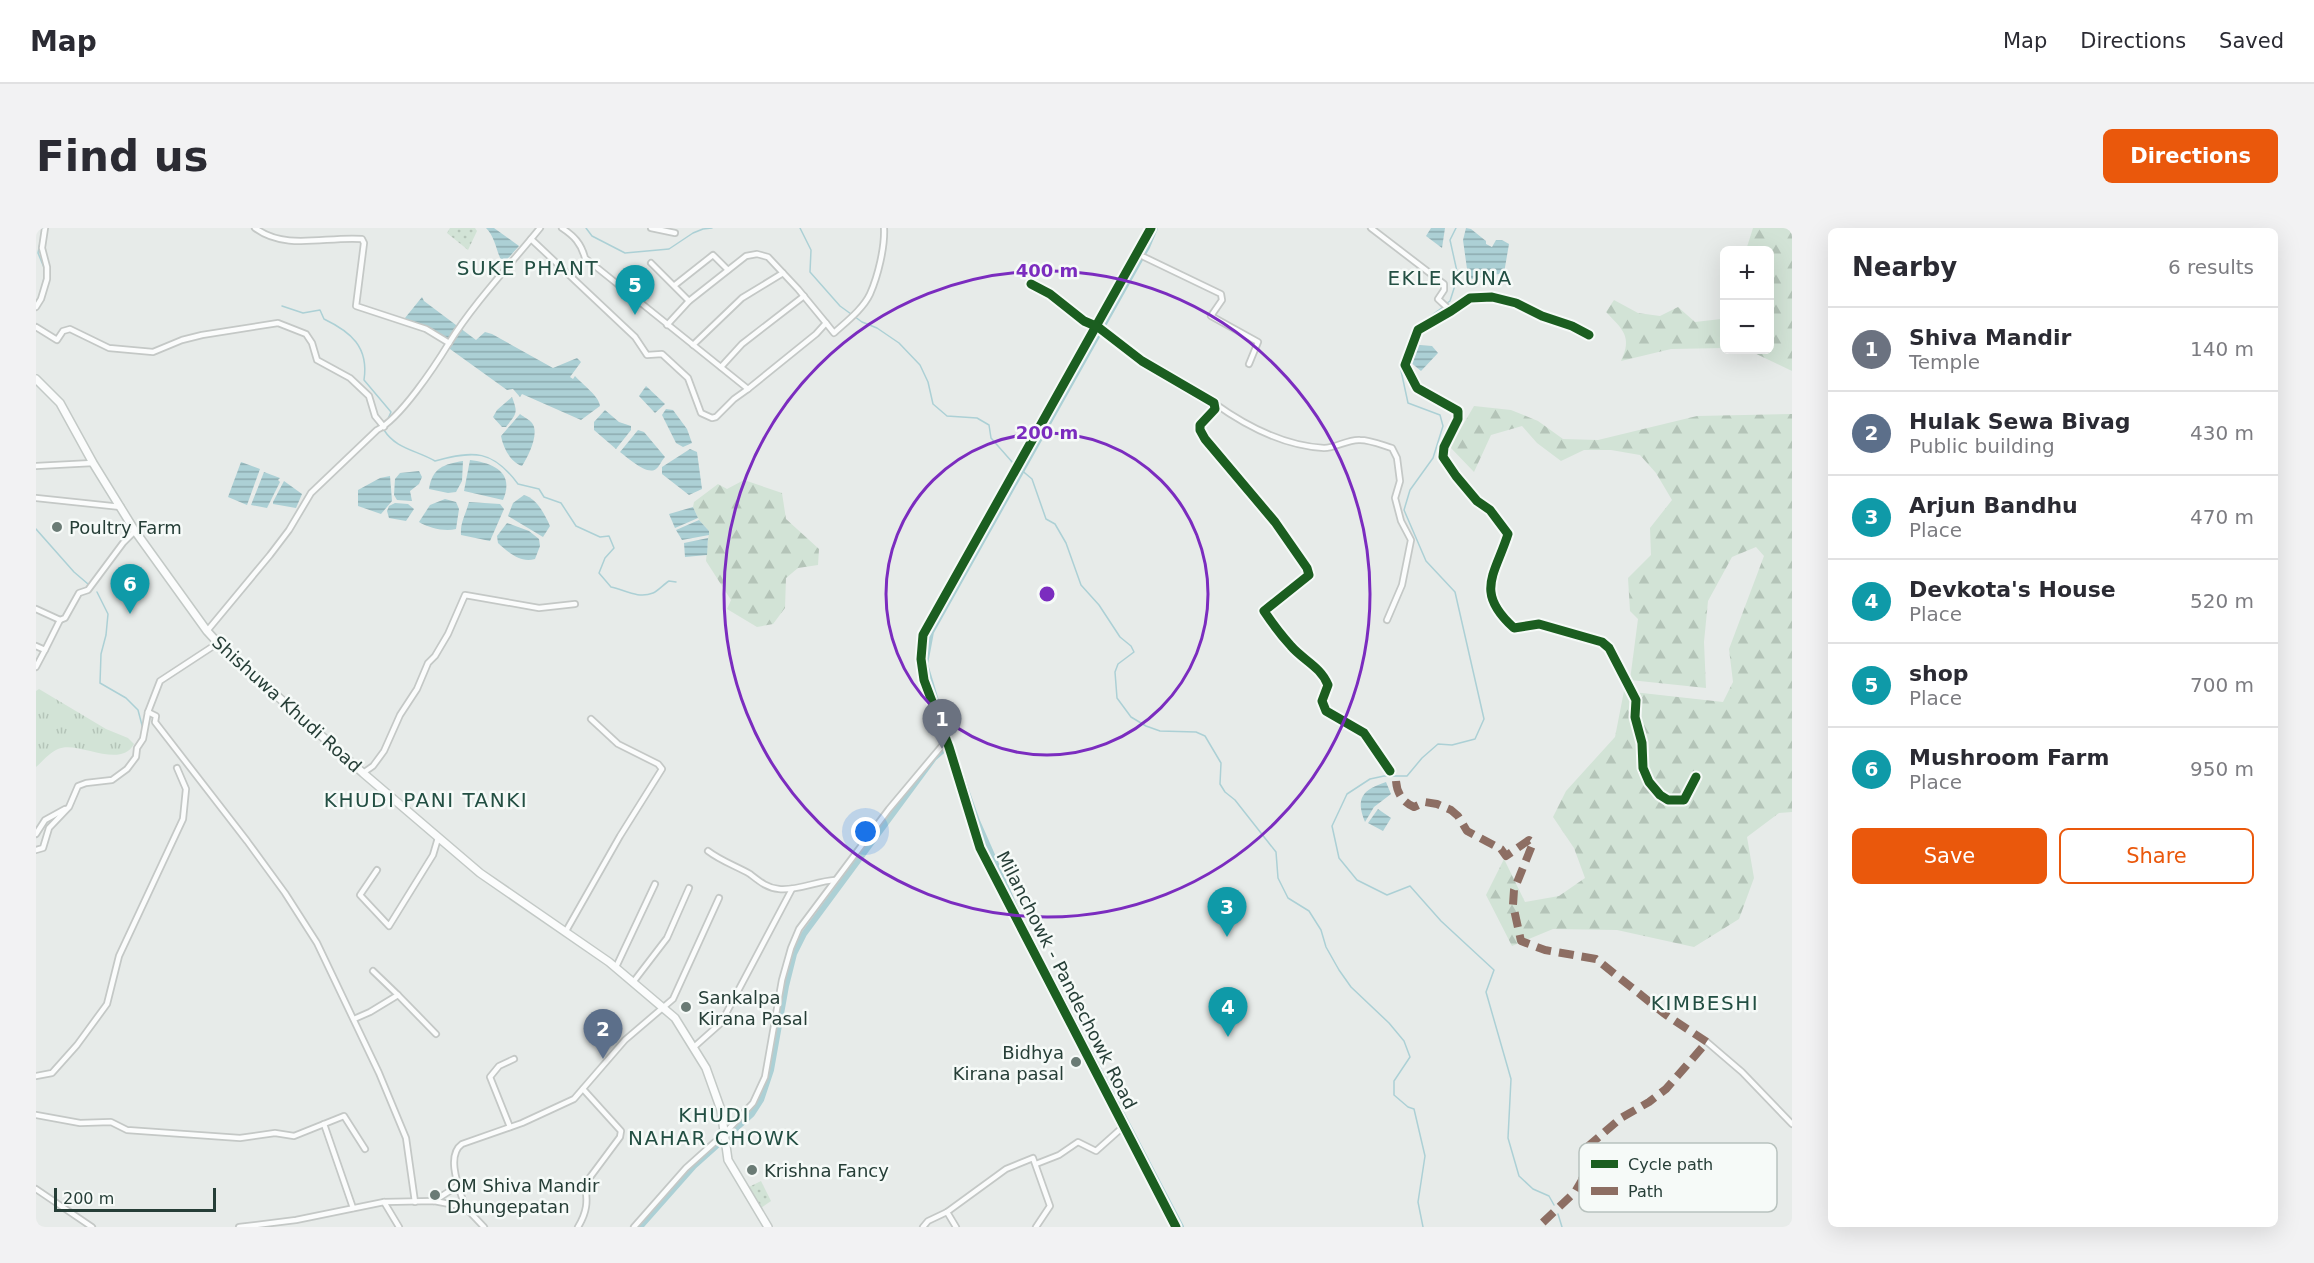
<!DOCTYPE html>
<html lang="en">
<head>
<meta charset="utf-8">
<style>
	:root { --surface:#fff; --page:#f2f2f3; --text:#2b2b33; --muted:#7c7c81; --line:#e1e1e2; --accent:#ea580c }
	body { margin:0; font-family:"DejaVu Sans",sans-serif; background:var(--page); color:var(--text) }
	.controls { position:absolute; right:18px; top:18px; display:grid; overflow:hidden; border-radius:9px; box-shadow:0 6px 24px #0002 }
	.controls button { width:54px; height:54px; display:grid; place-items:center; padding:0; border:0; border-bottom:2px solid var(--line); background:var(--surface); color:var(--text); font:30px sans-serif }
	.scale { position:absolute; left:18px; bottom:15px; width:162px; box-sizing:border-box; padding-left:6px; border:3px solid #263e37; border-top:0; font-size:16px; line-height:21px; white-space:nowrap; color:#263e37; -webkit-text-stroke:4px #f6faf8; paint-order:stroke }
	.you { position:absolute; left:830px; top:604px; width:21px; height:21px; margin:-15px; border:4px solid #fff; border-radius:50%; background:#1a73e8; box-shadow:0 0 0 9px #1a73e833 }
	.badge { display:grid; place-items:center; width:39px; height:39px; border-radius:50%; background:var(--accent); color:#fff; font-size:20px; font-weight:700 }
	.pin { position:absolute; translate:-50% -50px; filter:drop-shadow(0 2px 3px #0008) }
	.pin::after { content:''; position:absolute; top:32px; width:21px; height:18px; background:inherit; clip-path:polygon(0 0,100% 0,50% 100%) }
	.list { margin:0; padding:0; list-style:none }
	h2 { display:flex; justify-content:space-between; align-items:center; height:78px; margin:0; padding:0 24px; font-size:26px }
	h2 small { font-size:20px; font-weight:400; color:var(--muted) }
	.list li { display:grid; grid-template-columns:39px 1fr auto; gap:18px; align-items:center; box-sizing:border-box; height:84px; padding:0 24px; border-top:2px solid var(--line) }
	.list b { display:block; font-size:22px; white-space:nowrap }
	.list p { margin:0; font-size:20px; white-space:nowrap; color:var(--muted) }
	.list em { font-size:20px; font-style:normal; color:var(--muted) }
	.actions { display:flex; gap:12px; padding:18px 24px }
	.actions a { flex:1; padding:14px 0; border:2px solid var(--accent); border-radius:9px; text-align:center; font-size:21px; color:var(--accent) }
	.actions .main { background:var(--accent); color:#fff }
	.map { position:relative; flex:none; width:1756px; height:999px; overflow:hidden; border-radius:9px }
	header { display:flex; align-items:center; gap:36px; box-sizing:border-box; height:84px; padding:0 30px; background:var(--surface); border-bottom:2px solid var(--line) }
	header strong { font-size:28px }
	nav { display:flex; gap:33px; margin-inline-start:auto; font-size:21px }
	.intro { display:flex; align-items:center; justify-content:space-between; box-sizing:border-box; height:144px; padding:0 36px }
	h1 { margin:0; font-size:42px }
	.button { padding:15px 27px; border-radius:9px; background:var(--accent); color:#fff; font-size:21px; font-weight:700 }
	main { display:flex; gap:36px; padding:0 36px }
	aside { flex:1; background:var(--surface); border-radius:9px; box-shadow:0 6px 24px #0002 }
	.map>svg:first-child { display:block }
	.grass { fill:url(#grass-tufts) }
	.forest { fill:url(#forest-firs) }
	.park { fill:url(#park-dots) }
	.water { fill:url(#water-rules) }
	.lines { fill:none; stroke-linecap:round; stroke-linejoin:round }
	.stream { stroke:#acd0d5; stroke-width:1.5 }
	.canal { stroke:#acd0d5; stroke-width:6 }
	.street-casing { stroke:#c4c8c6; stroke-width:8 }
	.secondary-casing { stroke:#c3c9c6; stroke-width:10 }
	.street { stroke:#fbfcfc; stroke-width:4.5 }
	.secondary { stroke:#fbfcfc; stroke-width:7 }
	.quiet { stroke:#8d6e63; stroke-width:8; stroke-dasharray:15 8; stroke-linecap:butt }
	.cycleway-casing { stroke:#f6faf8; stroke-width:13 }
	.cycleway { stroke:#1b5e20; stroke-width:9 }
	.ring { fill:none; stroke:#7b2cbf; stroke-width:3 }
	.poi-dot { fill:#6a7b75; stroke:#f6faf8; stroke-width:2 }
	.labels { text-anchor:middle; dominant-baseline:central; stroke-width:5; stroke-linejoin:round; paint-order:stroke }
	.poi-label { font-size:18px; fill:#263e37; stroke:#f6faf8; text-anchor:start }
	.street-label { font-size:18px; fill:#263e37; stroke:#f6faf8 }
	.neighbourhood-label { font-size:20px; letter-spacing:1.5px; fill:#234f43; stroke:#f6faf8 }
	.key { fill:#f6faf8; stroke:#b8c2be; stroke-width:1.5 }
	.key-label { font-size:16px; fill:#263e37 }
	.centre { fill:#7b2cbf; stroke:#f6faf8; stroke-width:3 }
	.ring-label { font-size:18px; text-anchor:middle; font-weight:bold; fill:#7b2cbf; stroke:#f6faf8; stroke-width:5; stroke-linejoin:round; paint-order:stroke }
</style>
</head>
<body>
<header>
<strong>Map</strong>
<nav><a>Map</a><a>Directions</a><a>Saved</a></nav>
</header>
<div class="intro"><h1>Find us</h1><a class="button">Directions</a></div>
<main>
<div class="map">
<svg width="1756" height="999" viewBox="0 0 1756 999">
	<defs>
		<pattern id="grass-tufts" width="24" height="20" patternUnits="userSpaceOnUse" patternTransform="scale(1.5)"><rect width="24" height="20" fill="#d2e3d6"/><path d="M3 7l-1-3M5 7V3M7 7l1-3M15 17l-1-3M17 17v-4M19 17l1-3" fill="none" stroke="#b4c4b8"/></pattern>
		<pattern id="forest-firs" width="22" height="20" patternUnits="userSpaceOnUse" patternTransform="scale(1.5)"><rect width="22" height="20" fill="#d2e3d6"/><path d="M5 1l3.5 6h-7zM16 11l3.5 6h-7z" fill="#b4c4b8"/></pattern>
		<pattern id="park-dots" width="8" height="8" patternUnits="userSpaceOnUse" patternTransform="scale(1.5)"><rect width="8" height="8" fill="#d2e3d6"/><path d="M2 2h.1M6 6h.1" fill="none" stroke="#b4c4b8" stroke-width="1.8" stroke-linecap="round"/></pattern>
		<pattern id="water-rules" width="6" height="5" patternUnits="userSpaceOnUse" patternTransform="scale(1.5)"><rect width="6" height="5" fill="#acd0d5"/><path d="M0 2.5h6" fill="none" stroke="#8caaae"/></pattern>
	</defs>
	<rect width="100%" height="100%" fill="#e7ebe9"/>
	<!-- grass -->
	<path class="grass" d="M3,461L70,501L92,510L98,516C84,542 42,512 22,521C14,524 6,534 0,539V463Z"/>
	<!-- forest -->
	<g class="forest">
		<path d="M1717,0H1756V143L1712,122H1734V22H1710Z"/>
		<path d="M1688,70V120L1635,121L1585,133C1597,108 1586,101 1570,84L1578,72L1602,85L1624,88L1642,79L1659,94L1685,91Z"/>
		<path d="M1438,178L1475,182L1502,193L1527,211L1562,212L1661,188L1756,186V584L1743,585L1711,609L1718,650L1703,691L1658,719L1581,702L1517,701L1476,718L1450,667L1468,631L1489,674L1523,668L1549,650L1538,620L1517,589L1530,563L1579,509L1588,463L1687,474L1697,454L1693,421L1728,328L1720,319L1696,329L1672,373L1668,414L1670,460L1594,452L1602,391L1594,383L1592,350L1615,327L1614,300L1636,272L1620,245L1604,227L1575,222H1548L1525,233L1501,215L1486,198L1455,207L1438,244L1414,219Z"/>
		<path d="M708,252L746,265L750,291L783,321L782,337L762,340L750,350L749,380L737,396L721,399L691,381L695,372L670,333L673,303L663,292L657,279L658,274L682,256L691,261Z"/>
	</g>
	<!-- park -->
	<g class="park">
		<path d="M414,0H439L441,3L432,22L411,5Z"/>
		<path d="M725,953L735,973L725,980L713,959Z"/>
	</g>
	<!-- water -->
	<g class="water">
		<path d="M450,0H458L483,18L467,36C460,24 460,10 450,0Z"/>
		<path d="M1395,0H1409L1406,20L1390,8Z"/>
		<path d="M1430,0L1435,1L1450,13V16L1456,19L1460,12H1466L1473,16L1468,45L1436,51L1432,48L1427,12Z"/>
		<path d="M386,69L388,73L440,112L449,104L456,106L517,140L541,130L545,134L534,149L537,151L539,148C547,157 563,168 564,178L545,192L486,166L484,169L477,161L471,162L414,121L396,104L370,96L369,90Z"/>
		<path d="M1383,117L1396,118L1402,125L1385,143L1373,133L1376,123Z"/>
		<path d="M610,158L629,176L619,185L603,168Z"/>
		<path d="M476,169C482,185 481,185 470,199H466L457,189L461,182Z"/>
		<path d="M630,181L637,182L651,201L656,215L647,219L640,215L626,187Z"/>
		<path d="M569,182L583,194L595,198V202L580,221L558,202V194Z"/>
		<path d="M484,186C488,189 494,192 496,195C504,205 492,229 486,238C474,234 467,219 465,208Z"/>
		<path d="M602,202L608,204L629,229C626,232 623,239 620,241C611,248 591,229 584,224Z"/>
		<path d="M654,221L661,224L666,261L653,267L626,246V239Z"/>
		<path d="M434,232C457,235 479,244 467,272L428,263Z"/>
		<path d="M427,233L426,253L420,264L412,265L393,261C396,240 408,236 427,233Z"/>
		<path d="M205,234L224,241L211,277L192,269Z"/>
		<path d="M383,243L386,249L383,256L374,263L376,273L361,272L358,267L359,251L364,245Z"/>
		<path d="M228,244L244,250L242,252L244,254L231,280L215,277Z"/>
		<path d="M354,248L356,273L345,286L322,278V262L344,250Z"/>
		<path d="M248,253L266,266L260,280L237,276V274Z"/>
		<path d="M488,267C501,271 508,285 514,298L507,309L472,288L477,275Z"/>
		<path d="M409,271L420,274L423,281L420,301C409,304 393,300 383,294L394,277Z"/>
		<path d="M433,274L464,276L468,281L454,313L425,307C424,294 430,286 433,274Z"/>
		<path d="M359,275L372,276L378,281L370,293L353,290L351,283L353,278Z"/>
		<path d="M657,279L662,290L639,300L633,286Z"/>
		<path d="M663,292L673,303V307L646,312L640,302Z"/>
		<path d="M471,295L493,303L503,311L504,318L499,331C484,335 473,325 462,315L461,308Z"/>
		<path d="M672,310L671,327L649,329L648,315Z"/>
		<path d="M1350,554L1355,566L1338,579L1329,594C1319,569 1327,562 1350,554Z"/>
		<path d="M1342,581L1355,590L1347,603L1332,595Z"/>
	</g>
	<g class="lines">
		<!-- stream -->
		<g class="stream">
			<path d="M7,0L2,25L9,42"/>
			<path d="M550,0L556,8L589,25L633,21L657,5L667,1L676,0"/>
			<path d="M764,0L775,22L774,44L804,78L826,94L841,100L863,115L884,137L892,154L897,176L911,188L941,190L953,197L955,210L977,235L996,251L1010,291L1019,296L1030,315L1045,357L1063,377L1084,409L1095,418L1098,424L1082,436L1079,444L1081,470L1095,489L1110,498L1124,503L1160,504L1169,508L1185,535L1184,556L1189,564L1199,572L1240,624L1242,650L1252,670L1273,683L1285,702L1290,719L1303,742L1315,759L1353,795L1368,813L1374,829L1358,853V867L1372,879L1378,881L1389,928L1382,974L1387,999"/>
			<path d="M5,63L9,47"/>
			<path d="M1411,75L1414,73L1422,48L1414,12L1420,0"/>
			<path d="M246,78L267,85L284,82L288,91C315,104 333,119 328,152L355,184L351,193"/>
			<path d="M1407,79L1377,101L1364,138L1372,175L1404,187L1407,198L1397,230L1374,262L1368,282L1390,333L1419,364L1448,491L1439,511L1416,517L1402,516L1386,530L1371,548H1348L1334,551L1311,566L1296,598L1303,630L1321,652L1351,667L1374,658L1405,693L1458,742L1450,764L1475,851L1472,910L1483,948L1497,961L1513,968L1518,977"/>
			<path d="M348,202C360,221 380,222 399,233C438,222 457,222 482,256L503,261L508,269L525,275L540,298L564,309L573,308L578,320L569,330L563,345L575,359C589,362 602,371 617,365C622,363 628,356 633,353L640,354"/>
			<path d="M0,301L38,344L52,356"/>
			<path d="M61,364L72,386L70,407L65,426L64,455L90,470L102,482L107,501"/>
			<path d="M1522,986L1526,999"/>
		</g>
		<!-- canal -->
		<g class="canal">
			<path d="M906,493L889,436L895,404L1111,19L1119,0"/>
			<path d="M917,525L941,593L984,691L1145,999"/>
			<path d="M604,999L658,938L716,886L725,872L735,842L750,758L758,726L768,706L898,530L914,516"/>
		</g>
		<!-- street casing -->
		<g class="street-casing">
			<g id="street">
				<path d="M219,0C250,23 290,8 326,11L328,15L320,78L390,101L413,115"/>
				<path d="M615,0L639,5"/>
				<path d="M1115,0L887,407L885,431L888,452L913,519L944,620L1140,999"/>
				<path d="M1335,0L1408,56V62L1402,71L1415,83"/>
				<path d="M495,11L599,109L611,127L626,126L652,150L665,185L676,190L680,189L698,171L712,161L549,30C545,15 538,8 526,0"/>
				<path d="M1108,29L1185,66L1186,72L1175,88L1222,114L1213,136"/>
				<path d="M615,35L653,73"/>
				<path d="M995,56L1014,66L1048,93L1062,99L1106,133L1178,175L1179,181L1164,197V202L1169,211L1239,294L1271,340L1273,347L1228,383C1236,395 1245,407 1255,418C1267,432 1285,439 1292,457L1286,473L1290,483L1328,505L1354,543"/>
				<path d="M639,57L677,27L692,42"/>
				<path d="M0,79L5,71L11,51V39L6,20L9,0"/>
				<path d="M631,97L653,73L710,28L721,26L732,29L762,61L790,95"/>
				<path d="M0,99L21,112L27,103L34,101L73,120L117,124L146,112L166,107L242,95L270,106L276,115L281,132L314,150L333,168L339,188L348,199"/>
				<path d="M1553,107L1536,98L1506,88L1480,75L1456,69L1434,70L1415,83L1382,102L1369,137L1381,160L1422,183V191L1408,219L1407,229L1420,248L1441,273L1454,282L1472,306C1459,347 1438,364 1478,400L1503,396L1566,414L1573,420L1600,472L1599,489L1606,515L1607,540L1613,554L1624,567L1632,572H1648L1660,549"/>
				<path d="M657,117L706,70L747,45"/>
				<path d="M685,139L706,116L768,68"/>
				<path d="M712,161L780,106L790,95L798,105C810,94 827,81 834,66C842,48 849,19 848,0"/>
				<path d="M1178,175C1210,198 1248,218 1288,220C1300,220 1312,211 1324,212C1334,212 1346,217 1356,220L1361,230L1364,253L1359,270L1365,293L1375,312L1366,357L1351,392"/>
				<path d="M0,238L57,235"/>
				<path d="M0,270L85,279"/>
				<path d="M0,381L24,392L29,390L43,365L52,362L87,315L99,303"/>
				<path d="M171,403L234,327L253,302L275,265L341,202C364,191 399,138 413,115C438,75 474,37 504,0"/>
				<path d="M0,418L9,422L0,439"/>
				<path d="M9,422L24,392"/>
				<path d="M112,484L120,488L119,494L211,613L249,665L281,715L343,845L370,910L379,974"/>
				<path d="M327,545L337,538L348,523L364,487L381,461L392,435L399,428L412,406L429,367L503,380L539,376"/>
				<path d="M0,606L9,592L29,581"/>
				<path d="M0,622L7,620L13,600L33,579L42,558L50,555L76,552L91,541L100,529L101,520L107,511L112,484L124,453L182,415"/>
				<path d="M672,623C685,633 700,638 714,646C723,653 731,660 743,661C761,663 781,653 799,652"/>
				<path d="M341,642L324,667L353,698L397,627L402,610"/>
				<path d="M530,703L584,608L626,541L622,536L582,516L555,491"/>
				<path d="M580,739L619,656"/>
				<path d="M598,753L631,710L653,660"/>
				<path d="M362,767L400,806"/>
				<path d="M318,791L334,784L362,767L337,743"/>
				<path d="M1671,814L1706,844L1756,896"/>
				<path d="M658,819L685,795L756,661"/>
				<path d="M0,848L16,845L41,817L71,776L83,728L147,591L150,561L141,540"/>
				<path d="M0,887L44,895L75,894L91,902L204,910L239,905L258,908L308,888L329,921"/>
				<path d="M288,896L317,980"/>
				<path d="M474,899L454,849L463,838L478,831"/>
				<path d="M1000,936L1023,927L1042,914L1060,923L1088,898"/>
				<path d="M0,961L56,999"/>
				<path d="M398,973L423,957"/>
				<path d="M348,974L363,999"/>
				<path d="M429,979C424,962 409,928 426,916L486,895L538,871L589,812L637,771L683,670"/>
				<path d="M911,984L920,999"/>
				<path d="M203,999L260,992L348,974L398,973L429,979L448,999"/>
				<path d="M542,999C551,984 552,974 549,956L584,909L585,903L547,861"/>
				<path d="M598,999L650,940L689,905L717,875L729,849L746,752L755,720L763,701L853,581L910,513"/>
				<path d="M887,999L892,993L911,984L970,941L997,930L1014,978L1000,999"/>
			</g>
		</g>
		<!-- secondary casing -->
		<g class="secondary-casing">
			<path id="secondary" d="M0,151L24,175L57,235L99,303L171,403L182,415L327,545L444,645L573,734L639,790L670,840L685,882L692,932L732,999"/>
		</g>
		<!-- street -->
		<use href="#street" class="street"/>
		<!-- secondary -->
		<use href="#secondary" class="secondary"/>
		<!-- quiet -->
		<path class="quiet" d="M1360,553C1361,566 1367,574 1378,579L1389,574L1401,576L1415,582L1422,588L1431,603L1465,621L1470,628L1493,612L1497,615L1478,662L1477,677L1485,713L1509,722L1560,731L1630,787L1671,814L1630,861L1613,874L1585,890L1550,920L1546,952L1539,964L1502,999"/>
		<!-- cycleway casing -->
		<g class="cycleway-casing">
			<g id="cycleway">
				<path d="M1115,0L887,407L885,431L888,452L913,519L944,620L1140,999"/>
				<path d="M995,56L1014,66L1048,93L1062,99L1106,133L1178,175L1179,181L1164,197V202L1169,211L1239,294L1271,340L1273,347L1228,383C1236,395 1245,407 1255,418C1267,432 1285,439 1292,457L1286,473L1290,483L1328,505L1354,543"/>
				<path d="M1553,107L1536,98L1506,88L1480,75L1456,69L1434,70L1415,83L1382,102L1369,137L1381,160L1422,183V191L1408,219L1407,229L1420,248L1441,273L1454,282L1472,306C1459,347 1438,364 1478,400L1503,396L1566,414L1573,420L1600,472L1599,489L1606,515L1607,540L1613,554L1624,567L1632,572H1648L1660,549"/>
			</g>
		</g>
		<!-- cycleway -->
		<use href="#cycleway" class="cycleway"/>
	</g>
	<!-- distance rings -->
	<g class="ring">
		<circle cx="1011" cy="366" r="161"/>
		<circle cx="1011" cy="366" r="323"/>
	</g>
	<!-- markers -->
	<g class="poi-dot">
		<circle cx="21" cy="299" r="6"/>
		<circle cx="650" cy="779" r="6"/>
		<circle cx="1040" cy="834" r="6"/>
		<circle cx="716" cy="942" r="6"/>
		<circle cx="399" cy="967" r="6"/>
	</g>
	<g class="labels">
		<!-- poi labels -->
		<g class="poi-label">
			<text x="33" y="299">Poultry Farm</text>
			<text x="662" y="769">Sankalpa<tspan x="662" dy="21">Kirana Pasal</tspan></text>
			<text x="1028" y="824" text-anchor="end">Bidhya<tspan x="1028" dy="21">Kirana pasal</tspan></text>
			<text x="728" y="942">Krishna Fancy</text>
			<text x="411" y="957">OM Shiva Mandir<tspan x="411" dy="21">Dhungepatan</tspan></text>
		</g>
		<!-- street labels -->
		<g class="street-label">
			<text transform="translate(251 476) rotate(42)">Shishuwa Khudi Road</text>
			<text transform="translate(1031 752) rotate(63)">Milanchowk - Pandechowk Road</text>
		</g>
		<!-- neighbourhood labels -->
		<g class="neighbourhood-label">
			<text x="492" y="40">SUKE PHANT</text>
			<text x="1414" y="50">EKLE KUNA</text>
			<text x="390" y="572">KHUDI PANI TANKI</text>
			<text x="1669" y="775">KIMBESHI</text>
			<text x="678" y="887">KHUDI<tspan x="678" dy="23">NAHAR CHOWK</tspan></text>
		</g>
	</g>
	<!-- legend -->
	<rect x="1543" y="915" width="198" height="69" rx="9" class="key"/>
	<rect x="1555" y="932" width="27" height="8" fill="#1b5e20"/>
	<rect x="1555" y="959" width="27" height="8" fill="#8d6e63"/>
	<g class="key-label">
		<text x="1592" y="942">Cycle path</text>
		<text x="1592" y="969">Path</text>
	</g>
	<circle cx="1011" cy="366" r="9" class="centre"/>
	<g class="ring-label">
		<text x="1011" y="49">400 m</text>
		<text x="1011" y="211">200 m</text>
	</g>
</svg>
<div class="controls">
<button>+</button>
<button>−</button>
</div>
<div class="scale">200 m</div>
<div class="you"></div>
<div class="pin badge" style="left:906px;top:521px;background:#6b7280">1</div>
<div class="pin badge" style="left:567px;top:831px;background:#5c6f8a">2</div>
<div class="pin badge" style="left:1191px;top:709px;background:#0f9aa8">3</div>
<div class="pin badge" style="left:1192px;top:809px;background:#0f9aa8">4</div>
<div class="pin badge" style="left:599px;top:87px;background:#0f9aa8">5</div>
<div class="pin badge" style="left:94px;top:386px;background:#0f9aa8">6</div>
</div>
<aside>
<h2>Nearby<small>6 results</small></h2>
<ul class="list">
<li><span class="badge" style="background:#6b7280">1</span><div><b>Shiva Mandir</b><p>Temple</p></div><em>140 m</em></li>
<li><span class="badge" style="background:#5c6f8a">2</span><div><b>Hulak Sewa Bivag</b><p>Public building</p></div><em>430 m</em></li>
<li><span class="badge" style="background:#0f9aa8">3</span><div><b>Arjun Bandhu</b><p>Place</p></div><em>470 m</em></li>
<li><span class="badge" style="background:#0f9aa8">4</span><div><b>Devkota's House</b><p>Place</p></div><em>520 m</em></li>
<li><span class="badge" style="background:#0f9aa8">5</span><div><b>shop</b><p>Place</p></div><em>700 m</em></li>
<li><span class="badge" style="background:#0f9aa8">6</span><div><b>Mushroom Farm</b><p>Place</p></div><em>950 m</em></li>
</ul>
<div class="actions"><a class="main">Save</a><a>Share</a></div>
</aside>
</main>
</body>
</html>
